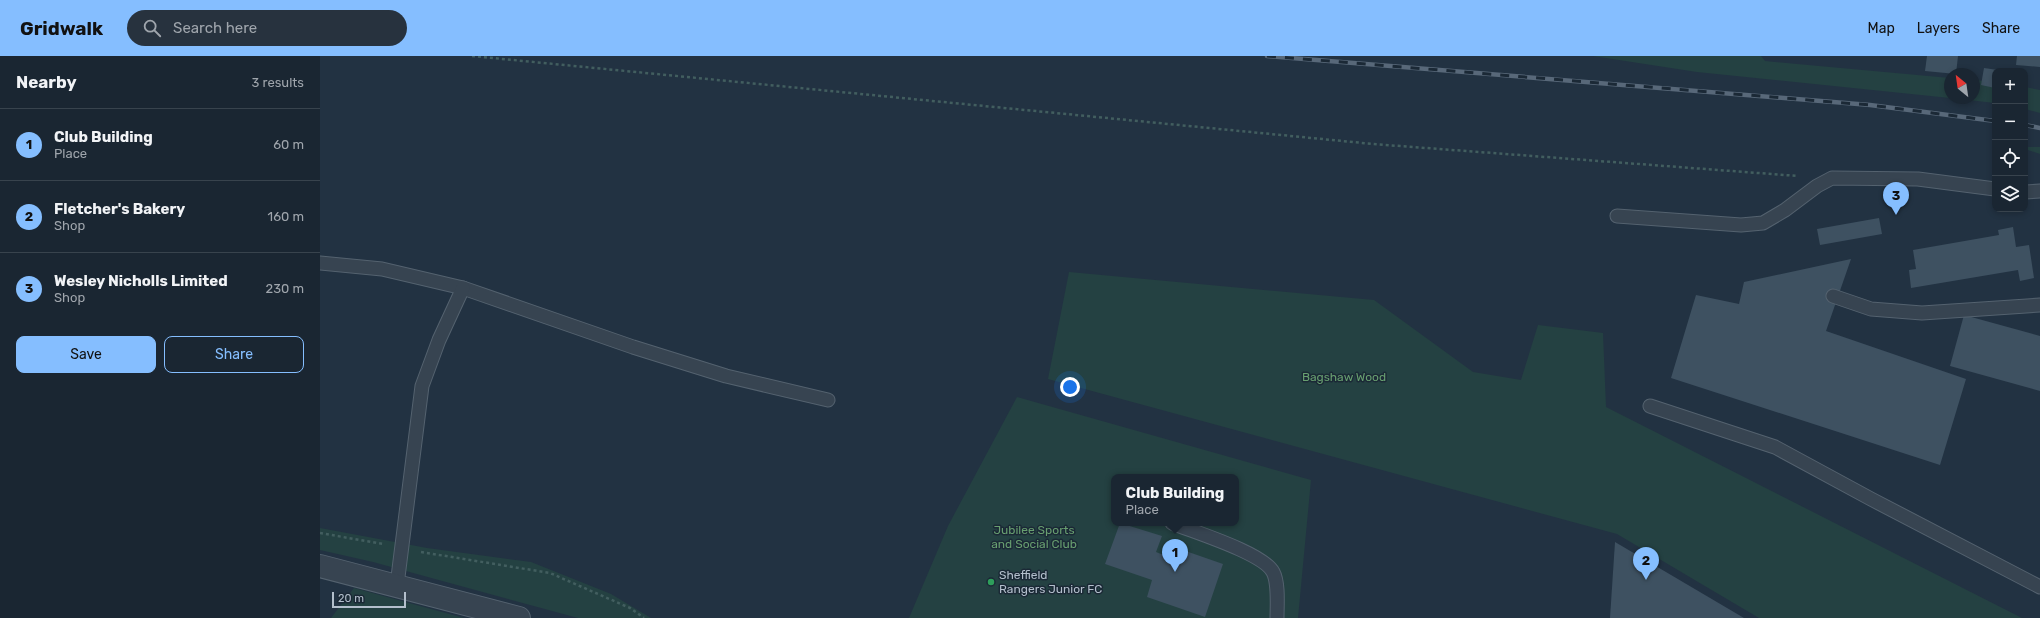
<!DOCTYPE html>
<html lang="en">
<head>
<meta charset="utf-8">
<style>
	:root { --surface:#1a2632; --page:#27323e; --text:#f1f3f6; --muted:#9fa5ac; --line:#38434d; --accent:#85beff }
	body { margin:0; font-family:Rubik,sans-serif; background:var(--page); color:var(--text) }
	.controls { position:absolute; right:12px; top:12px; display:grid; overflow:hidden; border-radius:8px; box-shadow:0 2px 6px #0003 }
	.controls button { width:36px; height:36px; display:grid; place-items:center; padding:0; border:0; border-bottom:1px solid var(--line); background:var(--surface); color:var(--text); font:20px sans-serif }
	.compass { position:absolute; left:1624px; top:12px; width:36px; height:36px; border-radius:50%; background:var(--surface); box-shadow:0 2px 6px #0003; rotate:331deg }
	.scale { position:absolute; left:12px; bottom:10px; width:74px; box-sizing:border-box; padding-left:4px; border:2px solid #b3bfcc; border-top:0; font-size:11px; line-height:14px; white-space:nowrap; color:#b3bfcc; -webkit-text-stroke:3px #1b2936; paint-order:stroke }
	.you { position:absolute; left:750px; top:331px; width:14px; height:14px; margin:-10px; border:3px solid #fff; border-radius:50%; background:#1a73e8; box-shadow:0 0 0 6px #1a73e833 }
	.badge { display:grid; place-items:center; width:26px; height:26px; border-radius:50%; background:var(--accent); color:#111; font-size:13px; font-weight:700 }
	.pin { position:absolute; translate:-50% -33px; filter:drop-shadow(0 1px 2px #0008) }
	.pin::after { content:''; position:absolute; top:21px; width:14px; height:12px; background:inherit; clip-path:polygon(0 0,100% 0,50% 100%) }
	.popup { position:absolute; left:791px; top:418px; width:128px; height:52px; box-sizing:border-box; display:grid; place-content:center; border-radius:8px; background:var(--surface); filter:drop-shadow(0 1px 3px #0005); font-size:13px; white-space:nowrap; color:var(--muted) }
	.popup b { font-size:15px; color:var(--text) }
	.popup::after { content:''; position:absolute; left:50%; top:100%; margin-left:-8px; border:8px solid transparent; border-top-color:var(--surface) }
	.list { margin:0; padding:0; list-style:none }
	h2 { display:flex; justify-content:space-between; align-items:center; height:52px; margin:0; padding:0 16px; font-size:17px }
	h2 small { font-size:13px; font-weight:400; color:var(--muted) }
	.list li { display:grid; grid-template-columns:26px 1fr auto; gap:12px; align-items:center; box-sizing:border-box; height:72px; padding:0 16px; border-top:1px solid var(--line) }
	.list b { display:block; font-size:15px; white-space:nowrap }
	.list p { margin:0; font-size:13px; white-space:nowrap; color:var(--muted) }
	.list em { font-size:13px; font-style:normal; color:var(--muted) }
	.actions { display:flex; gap:8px; padding:12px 16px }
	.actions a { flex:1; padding:9px 0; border:1px solid var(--accent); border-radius:8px; text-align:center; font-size:14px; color:var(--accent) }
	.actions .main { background:var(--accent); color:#111 }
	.icon { flex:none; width:22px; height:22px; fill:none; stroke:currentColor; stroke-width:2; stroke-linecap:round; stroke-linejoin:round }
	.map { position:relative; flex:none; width:1720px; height:562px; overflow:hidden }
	header { display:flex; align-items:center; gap:24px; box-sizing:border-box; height:56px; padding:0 20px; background:var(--accent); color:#111 }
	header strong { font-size:19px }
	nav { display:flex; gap:22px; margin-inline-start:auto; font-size:14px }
	.search { width:280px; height:36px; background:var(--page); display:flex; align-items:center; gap:10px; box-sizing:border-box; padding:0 14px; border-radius:22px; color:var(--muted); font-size:15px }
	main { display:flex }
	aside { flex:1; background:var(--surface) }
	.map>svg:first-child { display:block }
	.green { fill:#244142; fill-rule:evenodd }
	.building { fill:#3e5161 }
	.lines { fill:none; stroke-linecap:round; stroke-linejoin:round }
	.service-casing { stroke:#54626f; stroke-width:15 }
	.minor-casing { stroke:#54626f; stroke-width:24 }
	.path { stroke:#425e5f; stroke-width:2.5; stroke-dasharray:3 3; stroke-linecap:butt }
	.service { stroke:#374451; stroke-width:13 }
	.minor { stroke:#374451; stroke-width:22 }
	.rail-casing { stroke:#586879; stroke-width:4.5 }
	.rail { stroke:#1b2936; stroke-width:3; stroke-dasharray:9; stroke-linecap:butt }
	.leisure-dot { fill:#2e9e5b; stroke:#1b2936; stroke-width:1.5 }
	.labels { text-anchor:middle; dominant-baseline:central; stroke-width:3; stroke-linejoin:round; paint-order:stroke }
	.park-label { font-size:12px; fill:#689f70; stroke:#1b2936 }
	.poi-label { font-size:12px; fill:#b3bfcc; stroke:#1b2936; text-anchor:start }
</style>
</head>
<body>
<header>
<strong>Gridwalk</strong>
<div class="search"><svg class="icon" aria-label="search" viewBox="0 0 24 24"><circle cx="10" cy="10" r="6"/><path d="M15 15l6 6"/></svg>Search here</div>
<nav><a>Map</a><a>Layers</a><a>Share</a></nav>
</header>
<main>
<aside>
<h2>Nearby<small>3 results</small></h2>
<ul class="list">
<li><span class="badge">1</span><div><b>Club Building</b><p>Place</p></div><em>60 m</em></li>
<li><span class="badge">2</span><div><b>Fletcher's Bakery</b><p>Shop</p></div><em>160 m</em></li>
<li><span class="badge">3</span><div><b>Wesley Nicholls Limited</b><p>Shop</p></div><em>230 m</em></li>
</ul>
<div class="actions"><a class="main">Save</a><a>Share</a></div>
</aside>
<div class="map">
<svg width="1720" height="562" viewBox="0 0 1720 562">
	<rect width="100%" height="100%" fill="#223242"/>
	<!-- green -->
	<g class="green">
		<path d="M1273,0H1441L1445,5L1630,22V42L1377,16Z"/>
		<path d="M1654,24L1675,26V47L1630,42H1654Z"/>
		<path d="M1705,31L1720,34V57L1705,53Z"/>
		<path d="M1705,91H1720V98L1705,93Z"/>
		<path d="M749,216L1054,244L1153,316L1201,324L1218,269L1283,277L1286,351L1702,562H1439L1297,478L728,323Z"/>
		<path d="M697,341L991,424L978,562H589L628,470ZM794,421H916V467H794Z"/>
		<path d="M0,472L107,492L211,506L291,538L331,562H258L53,506L0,494Z"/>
		<path d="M34,532L144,562H11Z"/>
	</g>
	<!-- building -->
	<g class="building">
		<path d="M1607,0H1638L1636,18L1605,15Z"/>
		<path d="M1697,0H1720V11L1696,9Z"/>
		<path d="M1664,12L1678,14L1675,15V32L1661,29Z"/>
		<path d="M1559,162L1562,178L1500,189L1497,173Z"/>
		<path d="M1693,171L1696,191L1709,189L1714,222L1700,225L1698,214L1591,232L1589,214L1596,213L1593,194L1679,179L1678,174Z"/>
		<path d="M1531,203L1506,275L1646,323L1620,409L1351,322L1376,239L1419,248L1424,226Z"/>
		<path d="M1644,259L1720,280V335L1630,310Z"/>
		<path d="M800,467L842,480L836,496L854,503L857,492L903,508L885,561L827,541L832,524L785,508Z"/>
		<path d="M1295,486L1424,562H1290Z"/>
	</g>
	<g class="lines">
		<!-- service casing -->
		<g class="service-casing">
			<g id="service">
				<path d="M1705,136L1720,135"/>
				<path d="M1297,160L1421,169L1443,167L1465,154L1497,130L1512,122L1598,123L1675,133"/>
				<path d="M0,207L62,213L143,232L313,291L406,320L508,344"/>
				<path d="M1513,240L1551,253L1602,257L1720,249"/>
				<path d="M1330,350L1455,391L1551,443L1720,531"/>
				<path d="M852,467C874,476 943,497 953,516C959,527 957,550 957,562"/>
				<path d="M77,529L102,330L119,284L143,232"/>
			</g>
		</g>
		<!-- minor casing -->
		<g class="minor-casing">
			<path id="minor" d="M0,510L199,562"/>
		</g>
		<!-- path -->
		<g class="path">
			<path d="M152,0L1053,88L1478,120"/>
			<path d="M0,477L63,488"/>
			<path d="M101,496L230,517L310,552L324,562"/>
		</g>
		<!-- service -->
		<use href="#service" class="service"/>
		<!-- minor -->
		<use href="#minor" class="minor"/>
		<!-- rail casing -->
		<g class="rail-casing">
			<g id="rail">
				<path d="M947,0L1550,49L1675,65"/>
				<path d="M1705,69L1720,72"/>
			</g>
		</g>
		<!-- rail -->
		<use href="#rail" class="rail"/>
	</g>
	<!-- markers -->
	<circle class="leisure-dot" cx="671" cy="526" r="4"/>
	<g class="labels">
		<!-- park labels -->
		<g class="park-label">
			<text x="1024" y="321">Bagshaw Wood</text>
			<text x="714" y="474">Jubilee Sports<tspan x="714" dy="14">and Social Club</tspan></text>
		</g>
		<!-- poi labels -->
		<g class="poi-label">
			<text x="679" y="519">Sheffield<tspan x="679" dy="14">Rangers Junior FC</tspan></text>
		</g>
	</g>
</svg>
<div class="controls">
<button>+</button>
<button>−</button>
<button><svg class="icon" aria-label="locate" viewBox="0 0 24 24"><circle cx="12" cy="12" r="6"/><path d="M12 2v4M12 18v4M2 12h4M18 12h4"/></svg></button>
<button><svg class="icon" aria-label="layers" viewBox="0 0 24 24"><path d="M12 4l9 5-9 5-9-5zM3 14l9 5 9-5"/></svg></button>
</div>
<svg class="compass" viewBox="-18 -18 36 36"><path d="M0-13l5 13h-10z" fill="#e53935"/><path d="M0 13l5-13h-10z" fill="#9fa5ac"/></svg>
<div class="scale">20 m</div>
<div class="you"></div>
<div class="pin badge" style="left:855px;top:516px">1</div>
<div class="popup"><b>Club Building</b>Place</div>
<div class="pin badge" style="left:1326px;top:524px">2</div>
<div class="pin badge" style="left:1576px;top:159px">3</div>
</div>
</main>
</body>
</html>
